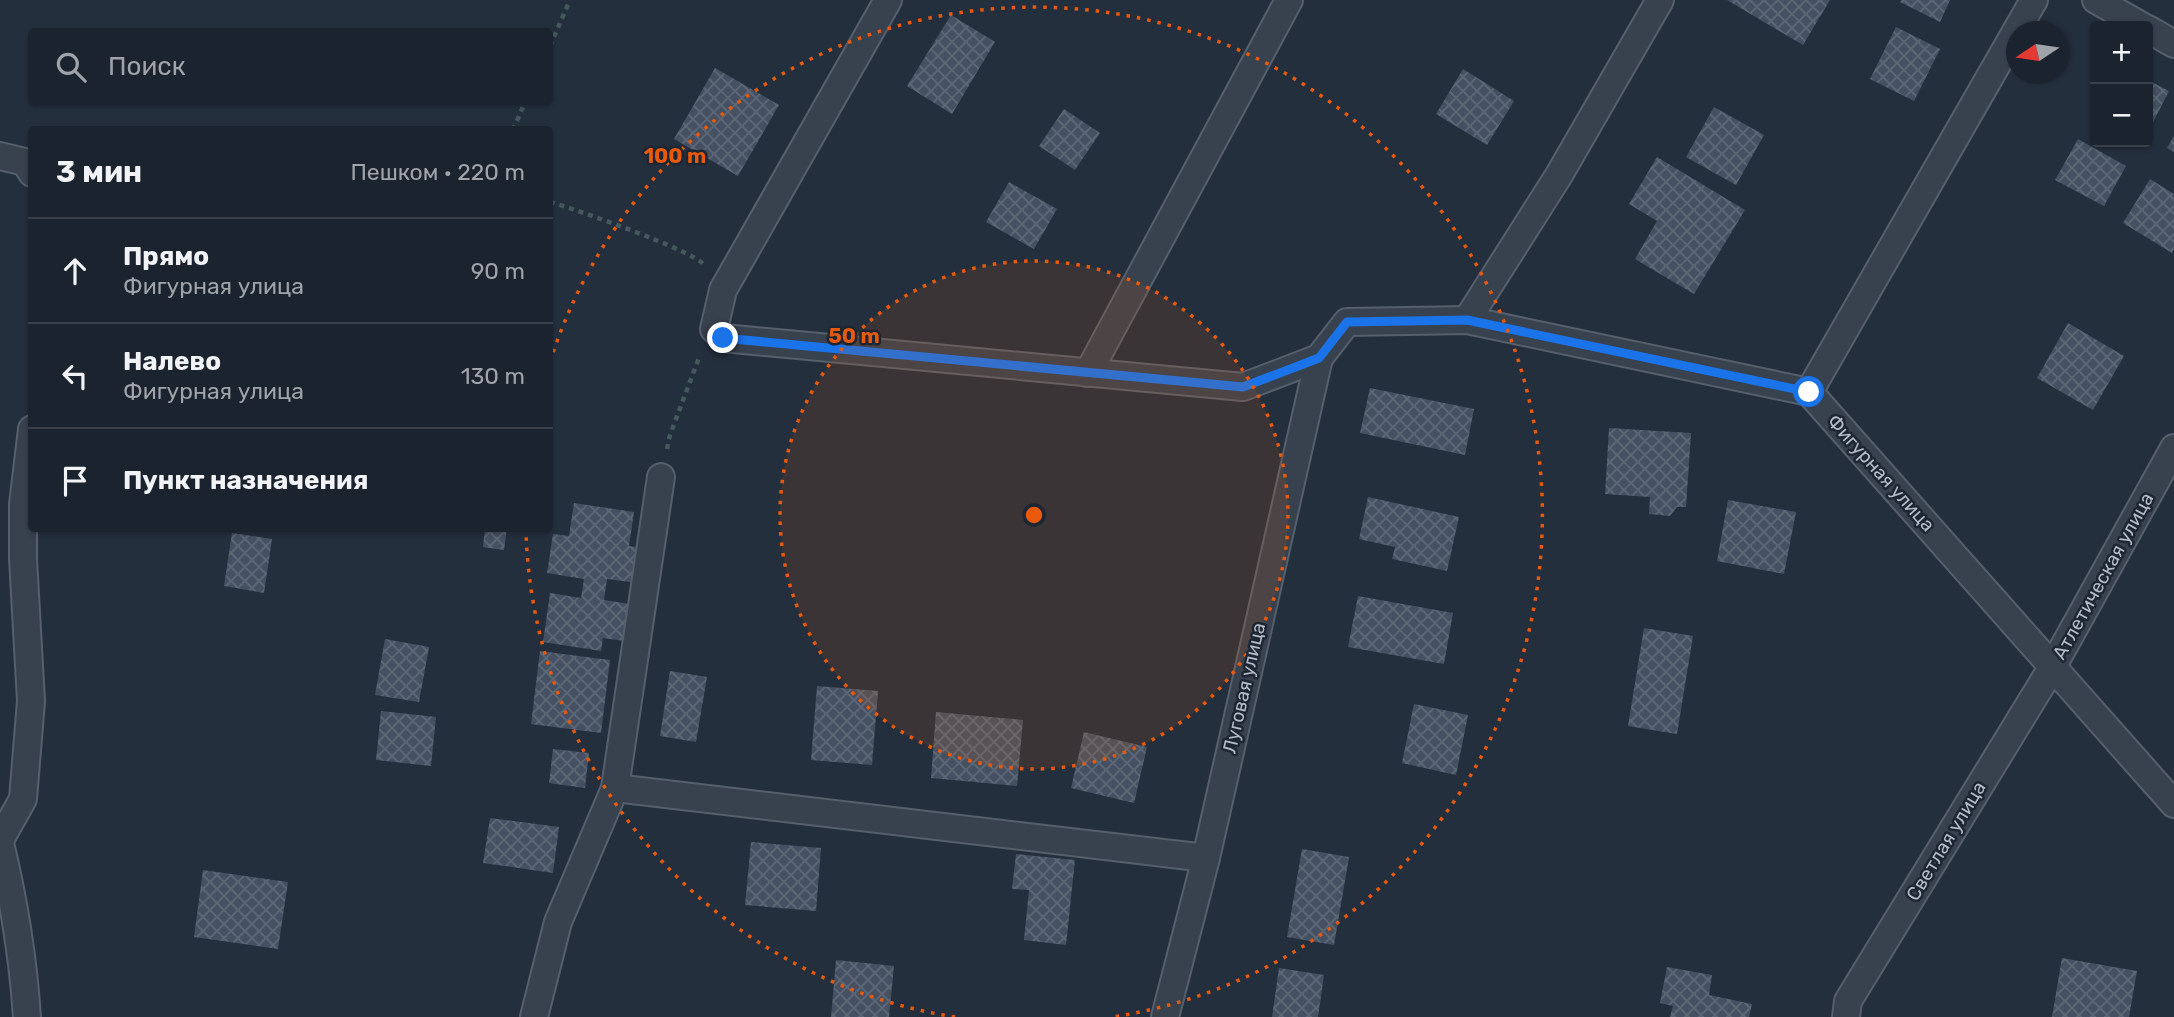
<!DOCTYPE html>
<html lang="ru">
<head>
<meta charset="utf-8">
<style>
	:root { --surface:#1b232e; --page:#282f3a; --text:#f1f3f6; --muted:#a0a4aa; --line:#39404a }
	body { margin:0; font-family:Rubik,sans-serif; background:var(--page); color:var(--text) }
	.controls { position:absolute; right:21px; top:21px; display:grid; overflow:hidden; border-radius:7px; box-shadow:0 2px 5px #0004 }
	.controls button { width:63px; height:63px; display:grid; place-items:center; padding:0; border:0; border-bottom:2px solid var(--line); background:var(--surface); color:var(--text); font:35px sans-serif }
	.compass { position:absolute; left:2006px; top:21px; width:63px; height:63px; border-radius:50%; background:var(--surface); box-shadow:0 2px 5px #0004; rotate:257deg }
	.stop { position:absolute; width:21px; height:21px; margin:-16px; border:5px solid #1a73e8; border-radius:50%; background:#fff }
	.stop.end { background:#1a73e8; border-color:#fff; box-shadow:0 2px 7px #0008 }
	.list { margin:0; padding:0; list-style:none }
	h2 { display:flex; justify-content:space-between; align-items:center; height:91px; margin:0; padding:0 28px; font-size:30px }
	h2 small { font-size:23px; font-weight:400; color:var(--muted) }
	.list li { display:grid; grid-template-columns:46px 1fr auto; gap:21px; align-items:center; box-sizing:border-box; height:105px; padding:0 28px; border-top:2px solid var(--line) }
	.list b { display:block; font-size:26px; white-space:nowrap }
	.list p { margin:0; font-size:23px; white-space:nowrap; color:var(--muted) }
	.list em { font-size:23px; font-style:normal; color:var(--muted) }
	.icon { flex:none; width:38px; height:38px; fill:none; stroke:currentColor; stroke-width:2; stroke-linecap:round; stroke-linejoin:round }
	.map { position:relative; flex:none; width:2174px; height:1017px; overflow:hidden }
	.search { position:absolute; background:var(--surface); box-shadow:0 2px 5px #0004; left:28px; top:28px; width:525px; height:77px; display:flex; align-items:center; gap:18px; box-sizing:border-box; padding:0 24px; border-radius:7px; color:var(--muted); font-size:26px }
	.panel { position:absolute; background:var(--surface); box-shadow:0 2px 5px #0004; left:28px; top:126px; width:525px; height:406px; border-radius:7px }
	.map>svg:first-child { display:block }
	.building { fill:url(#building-cross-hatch) }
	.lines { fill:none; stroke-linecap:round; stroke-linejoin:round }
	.street-casing { stroke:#565f6c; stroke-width:30 }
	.path { stroke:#44595c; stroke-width:4.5; stroke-dasharray:5 5; stroke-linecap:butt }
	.street { stroke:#38414e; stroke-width:26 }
	.route { stroke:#1a73e8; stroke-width:9 }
	.ring { fill:none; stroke:#e8590c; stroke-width:3.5; stroke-dasharray:3.5 7 }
	.labels { text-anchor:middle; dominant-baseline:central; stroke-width:5; stroke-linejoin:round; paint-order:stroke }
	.street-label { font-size:19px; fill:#b4bcc9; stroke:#1d2633 }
	.centre { fill:#e8590c; stroke:#1d2633; stroke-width:3.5 }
	.ring-label { font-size:21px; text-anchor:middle; font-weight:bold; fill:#e8590c; stroke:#1d2633; stroke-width:5; stroke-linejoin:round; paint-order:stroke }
</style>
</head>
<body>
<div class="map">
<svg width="2174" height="1017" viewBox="0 0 2174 1017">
	<defs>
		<pattern id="building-cross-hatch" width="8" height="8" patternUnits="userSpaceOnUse" patternTransform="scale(1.75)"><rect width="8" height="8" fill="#455162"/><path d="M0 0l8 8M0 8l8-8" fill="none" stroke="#5d6877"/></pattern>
	</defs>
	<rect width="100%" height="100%" fill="#242f3e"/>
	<!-- building -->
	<g class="building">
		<path d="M1727,0H1830L1803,45Z"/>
		<path d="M1901,0H1950L1940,22L1900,2Z"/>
		<path d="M951,15L995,42L952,114L907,86Z"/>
		<path d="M1896,27L1940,49L1914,101L1870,79Z"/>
		<path d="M715,68L779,105L738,176L674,139Z"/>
		<path d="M1463,69L1514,101L1487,145L1436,114Z"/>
		<path d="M2148,80L2169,91L2148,132Z"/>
		<path d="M1714,107L1764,135L1736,185L1686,157Z"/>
		<path d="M1064,109L1100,133L1075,170L1039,146Z"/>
		<path d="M2174,136V152L2167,148Z"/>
		<path d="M2078,139L2126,166L2104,206L2055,180Z"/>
		<path d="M1657,157L1745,210L1694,294L1635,259L1657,221L1629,204Z"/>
		<path d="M2150,179L2174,194V249L2172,253L2123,223Z"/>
		<path d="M1009,182L1057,209L1034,249L986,222Z"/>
		<path d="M2068,323L2124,356L2093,410L2037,378Z"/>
		<path d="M1370,388L1474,409L1465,455L1360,433Z"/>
		<path d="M1609,428L1691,433L1686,507H1677L1670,516L1649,514L1650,497L1605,494Z"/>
		<path d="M1368,497L1459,517L1447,571L1392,559L1395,547L1359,539Z"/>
		<path d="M1728,500L1796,512L1784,574L1717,561Z"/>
		<path d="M574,503L634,512L629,546L649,549L645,584L607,579L604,600L637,605L632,642L603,638L601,651L543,642L550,593L581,598L584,579L547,573L553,534L569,536Z"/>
		<path d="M485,528H507L504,550L483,547Z"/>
		<path d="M232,533L272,539L264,593L224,586Z"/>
		<path d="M1358,596L1453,613L1444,664L1348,647Z"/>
		<path d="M1644,628L1693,636L1677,734L1628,726Z"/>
		<path d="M385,639L429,647L419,702L375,695Z"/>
		<path d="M540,651L610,660L601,733L531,724Z"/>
		<path d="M670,671L707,677L696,742L660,736Z"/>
		<path d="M817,686L878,691L872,765L811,760Z"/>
		<path d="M1414,704L1468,715L1456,775L1402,763Z"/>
		<path d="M381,711L436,717L431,766L376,760Z"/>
		<path d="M936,712L1023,720L1017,786L931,778Z"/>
		<path d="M1084,732L1147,747L1134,803L1071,788Z"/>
		<path d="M553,749L589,753L585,788L549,783Z"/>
		<path d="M490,818L559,827L553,873L483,863Z"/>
		<path d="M751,842L821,848L816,911L745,905Z"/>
		<path d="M1302,849L1349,857L1334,945L1287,937Z"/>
		<path d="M1016,854L1075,860L1066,945L1024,940L1029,890L1012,889Z"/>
		<path d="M203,870L288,882L278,949L194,937Z"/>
		<path d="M2062,958L2137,971L2129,1017H2052Z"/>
		<path d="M836,960L894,966L889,1017H831Z"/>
		<path d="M1667,967L1712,975L1709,995L1752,1004L1749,1017H1670L1673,1006L1660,1003Z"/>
		<path d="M1279,968L1324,975L1318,1017H1272Z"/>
	</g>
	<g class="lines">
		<!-- street casing -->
		<g class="street-casing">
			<g id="street">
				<path d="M888,0L723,290L714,329L723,338L1243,387L1319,358L1347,322L1467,320L1809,392L2174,804"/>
				<path d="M2096,0L2142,26"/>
				<path d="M2148,29L2174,44"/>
				<path d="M0,156L25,162L32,173"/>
				<path d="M1467,320L1559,175L1660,0"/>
				<path d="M1088,373L1289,0"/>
				<path d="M1809,392L2034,0"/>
				<path d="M615,788L1206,858"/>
				<path d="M0,840L23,799L31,701L23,559V504L32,429"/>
				<path d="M0,843C14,901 23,957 27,1017"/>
				<path d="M534,1017L558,922L615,788L661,477"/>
				<path d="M1165,1017L1206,858L1319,358"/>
				<path d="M1846,1017L1848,1001L2053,666L2174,448"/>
			</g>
		</g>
		<!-- path -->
		<g class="path">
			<path d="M550,46L570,0"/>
			<path d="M513,130L525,102"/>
			<path d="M550,202C572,208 694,251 703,264"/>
			<path d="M667,449L670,435L700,355"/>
		</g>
		<!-- street -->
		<use href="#street" class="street"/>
	</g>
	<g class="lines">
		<!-- route -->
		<path class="route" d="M723,338L1243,387L1319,358L1347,322L1467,320L1809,392"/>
	</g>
	<!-- distance rings -->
	<circle cx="1034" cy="515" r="254" fill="#e8590c" fill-opacity=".12"/>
	<g class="ring">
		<circle cx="1034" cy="515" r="254"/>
		<path d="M955 1017A508 508 0 0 1 526 533M550 362A508 508 0 1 1 1113 1017"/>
	</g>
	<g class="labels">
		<!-- street labels -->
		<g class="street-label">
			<text transform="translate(1881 473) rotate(48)">Фигурная улица</text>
			<text transform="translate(2103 576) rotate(-61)">Атлетическая улица</text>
			<text transform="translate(1244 688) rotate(-77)">Луговая улица</text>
			<text transform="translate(1946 841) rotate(-59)">Светлая улица</text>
		</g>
	</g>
	<circle cx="1034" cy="515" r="10" class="centre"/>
	<g class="ring-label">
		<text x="675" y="163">100 m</text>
		<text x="854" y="343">50 m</text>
	</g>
</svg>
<div class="controls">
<button>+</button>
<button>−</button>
</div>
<svg class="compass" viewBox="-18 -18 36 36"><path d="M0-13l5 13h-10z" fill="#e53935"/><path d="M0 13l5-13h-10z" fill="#a0a4aa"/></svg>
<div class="stop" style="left:1809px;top:392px"></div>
<div class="stop end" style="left:723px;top:338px"></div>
<div class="search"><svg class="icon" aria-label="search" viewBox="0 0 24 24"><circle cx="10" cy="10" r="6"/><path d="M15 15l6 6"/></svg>Поиск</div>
<section class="panel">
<h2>3 мин<small>Пешком · 220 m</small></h2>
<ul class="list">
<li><svg class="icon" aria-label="ahead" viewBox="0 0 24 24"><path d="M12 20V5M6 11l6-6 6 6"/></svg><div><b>Прямо</b><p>Фигурная улица</p></div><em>90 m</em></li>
<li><svg class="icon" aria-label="left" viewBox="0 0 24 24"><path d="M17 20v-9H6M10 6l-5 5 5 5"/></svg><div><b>Налево</b><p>Фигурная улица</p></div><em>130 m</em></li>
<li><svg class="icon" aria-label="arrive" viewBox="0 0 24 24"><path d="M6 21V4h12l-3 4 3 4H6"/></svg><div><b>Пункт назначения</b></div></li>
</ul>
</section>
</div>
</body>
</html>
